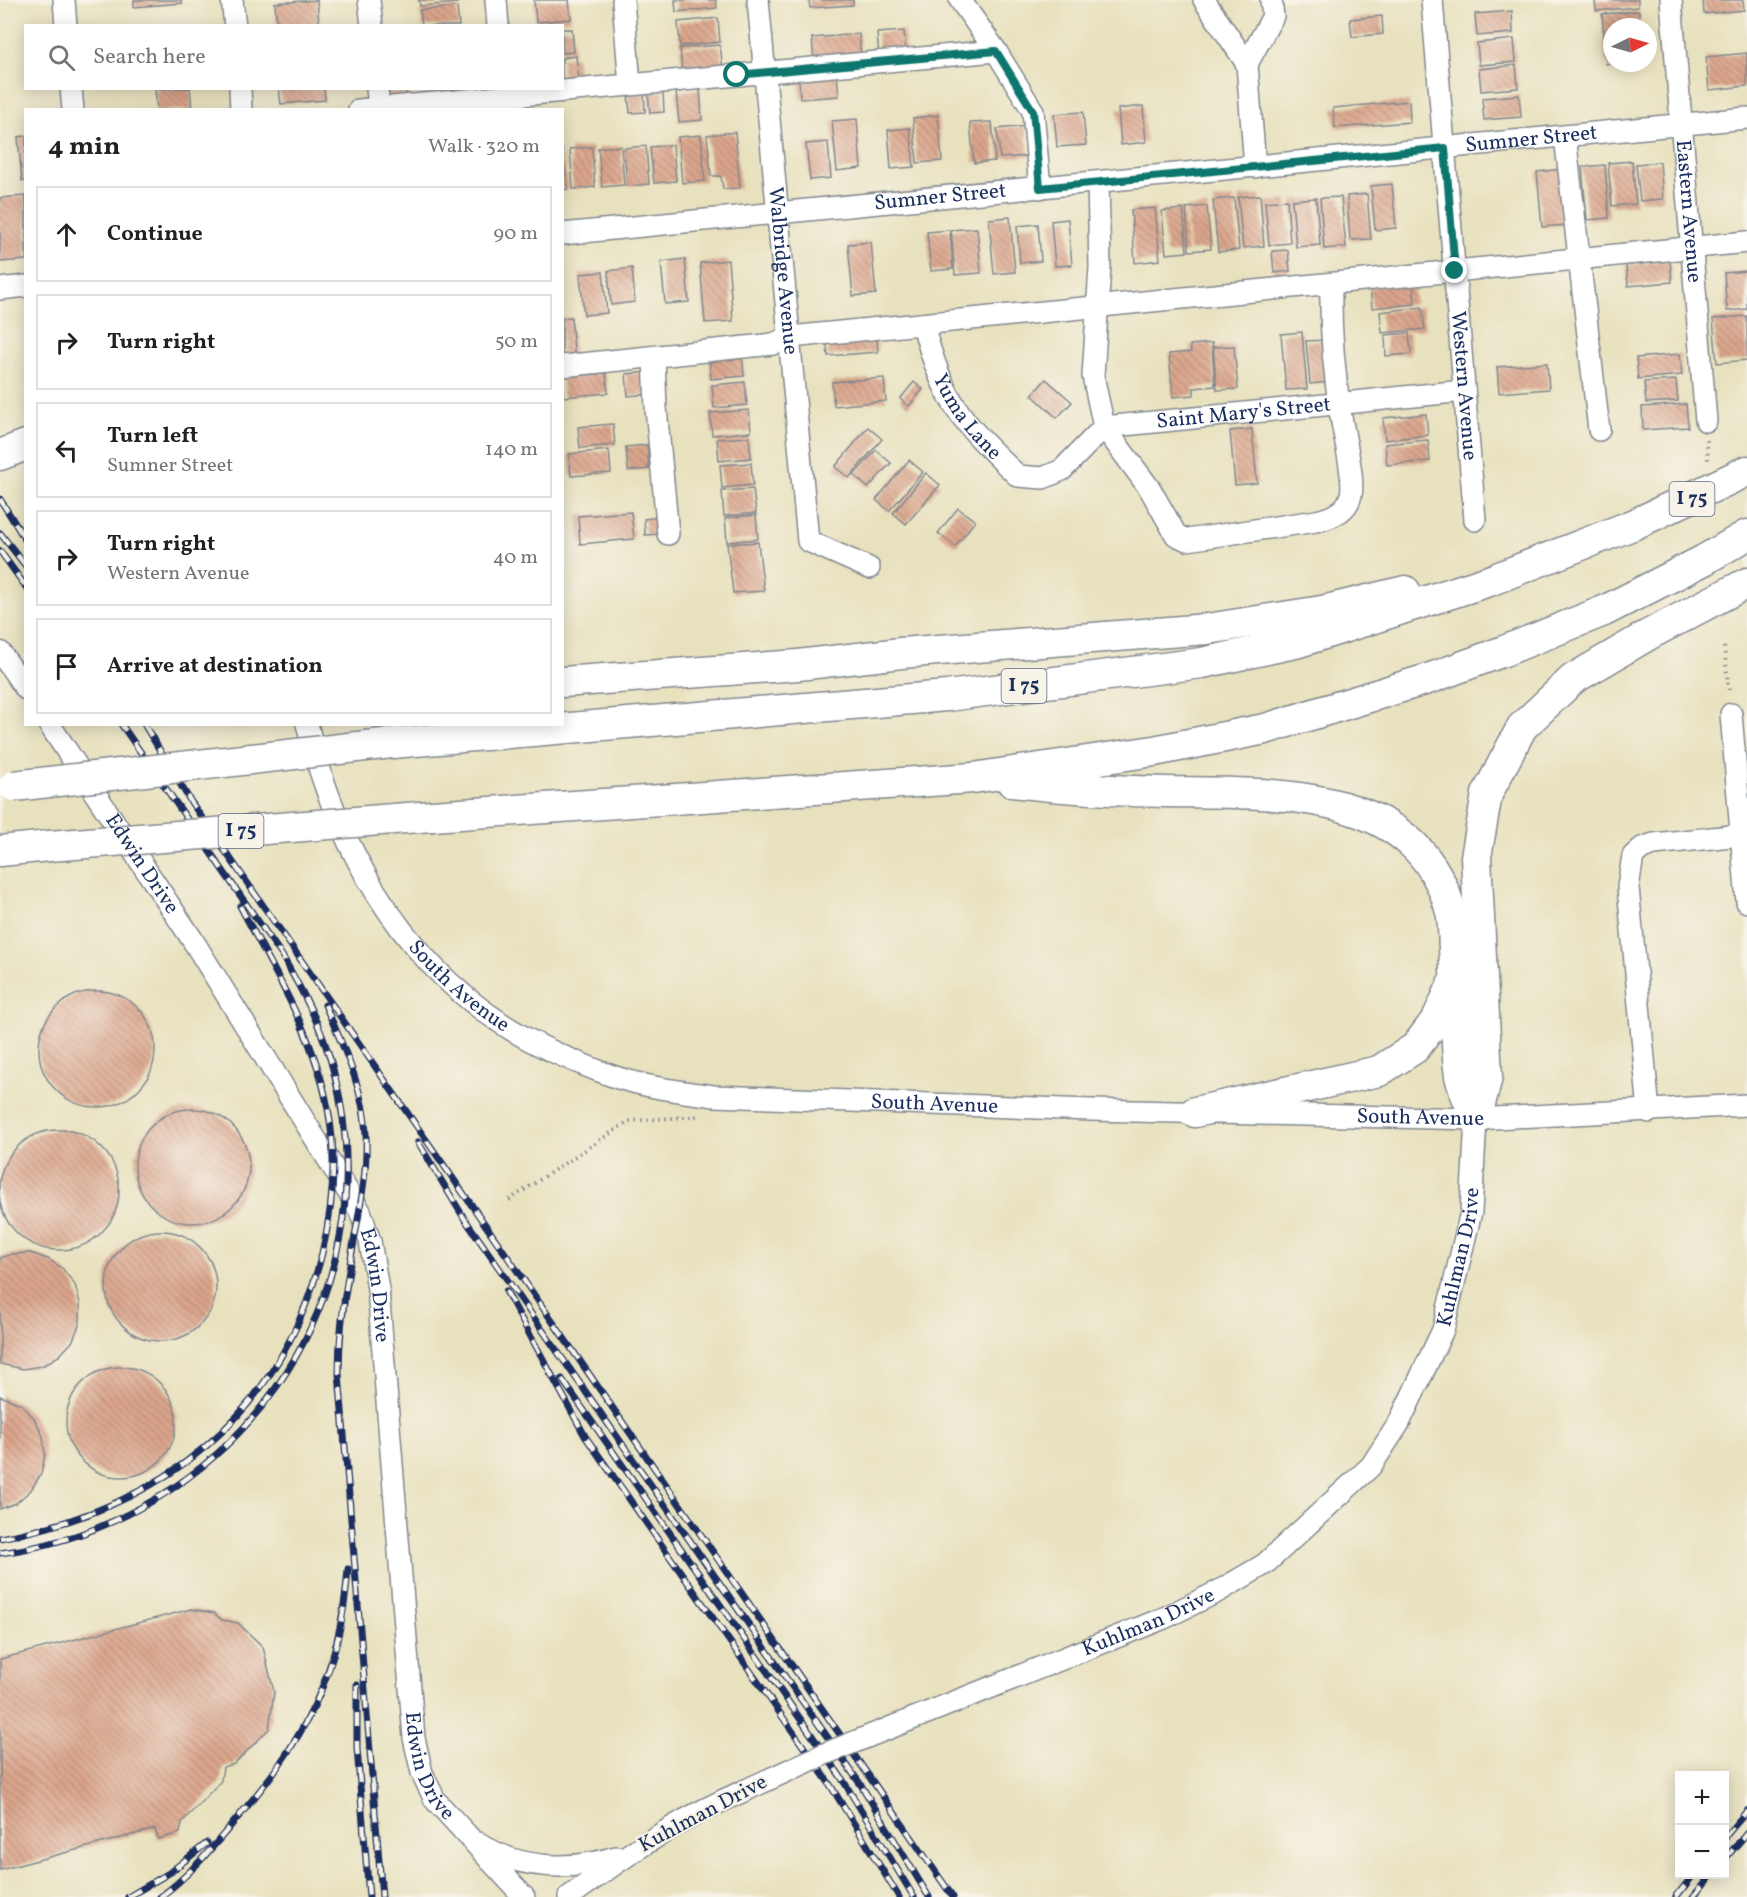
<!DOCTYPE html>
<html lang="en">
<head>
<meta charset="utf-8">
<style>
	:root { --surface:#fff; --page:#f6f6f6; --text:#202124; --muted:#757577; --line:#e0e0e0 }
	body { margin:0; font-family:Vollkorn,serif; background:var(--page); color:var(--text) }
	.controls { position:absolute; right:18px; bottom:18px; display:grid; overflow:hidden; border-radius:0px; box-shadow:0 3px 15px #0003 }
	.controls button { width:54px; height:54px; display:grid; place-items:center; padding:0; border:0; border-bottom:2px solid var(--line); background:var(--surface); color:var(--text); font:30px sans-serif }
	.compass { position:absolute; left:1603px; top:18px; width:54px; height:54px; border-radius:50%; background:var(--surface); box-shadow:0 3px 15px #0003; rotate:85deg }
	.stop { position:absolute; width:18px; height:18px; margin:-14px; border:4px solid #0f766e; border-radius:50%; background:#fff }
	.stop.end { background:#0f766e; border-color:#fff; box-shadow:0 2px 6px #0008 }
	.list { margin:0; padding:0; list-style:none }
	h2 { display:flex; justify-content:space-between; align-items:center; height:78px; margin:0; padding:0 24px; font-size:26px }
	h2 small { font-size:20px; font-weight:400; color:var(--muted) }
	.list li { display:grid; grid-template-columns:39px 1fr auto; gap:18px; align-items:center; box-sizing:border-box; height:96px; margin:0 12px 12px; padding:0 12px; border:2px solid var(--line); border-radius:0px }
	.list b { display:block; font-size:22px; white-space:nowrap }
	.list p { margin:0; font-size:20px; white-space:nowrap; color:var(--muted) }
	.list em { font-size:20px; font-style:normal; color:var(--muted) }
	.icon { flex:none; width:33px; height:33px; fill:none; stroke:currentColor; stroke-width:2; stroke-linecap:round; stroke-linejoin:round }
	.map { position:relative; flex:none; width:1747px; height:1897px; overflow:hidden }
	.search { position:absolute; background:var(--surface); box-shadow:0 3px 15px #0003; left:24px; top:24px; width:540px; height:66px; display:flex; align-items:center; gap:15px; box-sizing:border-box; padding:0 21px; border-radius:0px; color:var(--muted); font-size:22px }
	.panel { position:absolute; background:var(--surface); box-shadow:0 3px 15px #0003; left:24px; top:108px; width:540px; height:618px; border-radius:0px }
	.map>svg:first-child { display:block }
	.building { fill:url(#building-back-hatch) }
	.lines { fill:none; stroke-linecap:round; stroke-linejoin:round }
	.minor-casing { stroke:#82888e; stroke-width:24 }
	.highway-casing { stroke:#82888e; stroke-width:33 }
	.path { stroke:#82888e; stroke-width:4; stroke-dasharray:1.5 4.5; stroke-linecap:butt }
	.minor { stroke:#fff; stroke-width:21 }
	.highway { stroke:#fff; stroke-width:30 }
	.rail-casing { stroke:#1b2f5e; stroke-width:7 }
	.rail { stroke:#f7f3e8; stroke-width:4.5; stroke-dasharray:14; stroke-linecap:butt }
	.minor-bridge-casing { stroke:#82888e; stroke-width:24; stroke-linecap:butt }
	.highway-bridge-casing { stroke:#82888e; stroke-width:33; stroke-linecap:butt }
	.minor-bridge { stroke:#fff; stroke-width:21 }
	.highway-bridge { stroke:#fff; stroke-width:30 }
	.route { stroke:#0f766e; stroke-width:8 }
	.labels { text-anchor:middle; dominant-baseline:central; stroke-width:4.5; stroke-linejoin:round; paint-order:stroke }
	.shield { fill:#f7f3e8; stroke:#5d6a87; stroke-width:1.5 }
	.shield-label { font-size:20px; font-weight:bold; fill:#1b2f5e }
	.street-label { font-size:21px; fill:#1b2f5e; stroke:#f7f3e8 }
</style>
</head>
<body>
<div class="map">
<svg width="1747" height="1897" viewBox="0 0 1747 1897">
	<defs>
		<pattern id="building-back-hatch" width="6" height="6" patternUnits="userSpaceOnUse" patternTransform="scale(1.5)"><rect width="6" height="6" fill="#dca58b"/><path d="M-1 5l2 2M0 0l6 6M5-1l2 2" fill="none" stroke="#b28775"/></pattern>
	</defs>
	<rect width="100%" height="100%" fill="#f7f3e8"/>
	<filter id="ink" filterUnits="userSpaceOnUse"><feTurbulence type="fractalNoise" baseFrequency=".0167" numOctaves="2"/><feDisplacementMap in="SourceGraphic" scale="12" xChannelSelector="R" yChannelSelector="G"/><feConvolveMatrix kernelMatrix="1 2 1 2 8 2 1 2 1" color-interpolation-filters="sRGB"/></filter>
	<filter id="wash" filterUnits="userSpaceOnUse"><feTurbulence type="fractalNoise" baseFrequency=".008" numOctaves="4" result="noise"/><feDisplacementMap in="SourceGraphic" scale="24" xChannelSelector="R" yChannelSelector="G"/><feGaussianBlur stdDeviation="1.35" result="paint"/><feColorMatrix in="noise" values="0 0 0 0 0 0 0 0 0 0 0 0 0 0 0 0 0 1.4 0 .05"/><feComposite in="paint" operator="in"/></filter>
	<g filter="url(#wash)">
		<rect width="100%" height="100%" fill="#e8e1be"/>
		<g id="blocks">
			<!-- building -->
			<g class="building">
				<path d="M134,0H181L182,3L134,7Z"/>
				<path d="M317,0L319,23L277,26L275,3Z"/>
				<path d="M419,0H456L457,3L420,6Z"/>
				<path d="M534,0H569L571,19L536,22Z"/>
				<path d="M675,0H716L717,8L676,12Z"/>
				<path d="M809,0H853V5L810,8Z"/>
				<path d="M1595,0H1638V7L1596,11Z"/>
				<path d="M1703,0H1743L1744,10L1704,14Z"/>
				<path d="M457,7L459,26H422L420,10Z"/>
				<path d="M1512,11L1513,33L1477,36L1475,14Z"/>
				<path d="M1639,11L1640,27H1612V35L1604,36L1602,14Z"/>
				<path d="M1382,16L1383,34L1352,37L1350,19Z"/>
				<path d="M718,18L720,42L680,46L678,22Z"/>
				<path d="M562,29H572L574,52L562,53Z"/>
				<path d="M904,31L906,54L879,57L877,33Z"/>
				<path d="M859,34L861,56L814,60L812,38Z"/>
				<path d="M1514,39L1516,62L1479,65L1477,43Z"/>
				<path d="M1612,40V63L1606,64L1604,41Z"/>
				<path d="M720,45L723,69L682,72L680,48Z"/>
				<path d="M1747,53V86L1709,90L1706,57Z"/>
				<path d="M576,56L579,81L562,82V58Z"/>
				<path d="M1516,65L1518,88L1481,91L1479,69Z"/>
				<path d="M837,74L839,96L800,99L799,78Z"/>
				<path d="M190,88L192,110H157L155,89Z"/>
				<path d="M279,88H324L325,100L281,104Z"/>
				<path d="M385,88H406L407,97L386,99Z"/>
				<path d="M700,89L702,120L679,122L676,92Z"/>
				<path d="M663,91L664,112L650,113L648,92Z"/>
				<path d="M644,93L645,112L630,113L628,94Z"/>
				<path d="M1519,95L1521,117L1484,120L1482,98Z"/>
				<path d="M1409,101L1410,122L1335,128L1333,108Z"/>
				<path d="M1143,106L1146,142L1121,145L1118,109Z"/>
				<path d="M1083,112L1086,145L1057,147L1054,114Z"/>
				<path d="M938,115L942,161L917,163L913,118Z"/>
				<path d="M857,119L861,168L837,171L832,121Z"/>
				<path d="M992,122L995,161L974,163L970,123Z"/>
				<path d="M1026,126L1029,156L1000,158L997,129Z"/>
				<path d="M910,128L914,167L891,169L888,130Z"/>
				<path d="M735,132L740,188L723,189L721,176H711L707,135Z"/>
				<path d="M701,135L705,181L682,183L678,137Z"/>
				<path d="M26,136V181H22L18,137Z"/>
				<path d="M828,142L831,178L810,180L806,144Z"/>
				<path d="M673,145L676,181L654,183L650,147Z"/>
				<path d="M621,146L624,185L602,187L598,148Z"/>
				<path d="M646,146L649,184L627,186L624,148Z"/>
				<path d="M562,147L568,189L562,190Z"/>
				<path d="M592,147L595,187L573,189L570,149Z"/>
				<path d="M1632,161L1636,204L1612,206L1608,163Z"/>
				<path d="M1660,162L1663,199L1640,201L1636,164Z"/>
				<path d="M1605,165L1609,218L1587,220L1582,167Z"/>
				<path d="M1562,169L1567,225L1542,227L1537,172Z"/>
				<path d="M1392,184L1396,228L1375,230L1371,186Z"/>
				<path d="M1367,194L1371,239L1350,240L1347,196Z"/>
				<path d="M1260,195L1264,246L1243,248L1238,197Z"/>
				<path d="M26,196V260L0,262V198Z"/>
				<path d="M1341,197L1346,247L1324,249L1320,198Z"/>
				<path d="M1234,198L1239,250L1218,252L1213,200Z"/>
				<path d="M1316,198L1320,245L1296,247L1292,200Z"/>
				<path d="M1287,200L1290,243L1269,245L1265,202Z"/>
				<path d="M1207,206L1211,249L1189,251L1186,208Z"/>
				<path d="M1155,208L1160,260L1135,263L1131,210Z"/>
				<path d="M1183,209L1187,252L1166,254L1162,211Z"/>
				<path d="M1010,217L1015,272L994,274L989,219Z"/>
				<path d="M1068,219L1072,265L1055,266L1051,221Z"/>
				<path d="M1038,224L1041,261L1020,263L1017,226Z"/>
				<path d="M977,228L981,273L955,275L951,230Z"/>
				<path d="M950,230L953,269L931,271L927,232Z"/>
				<path d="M871,242L876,294L853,296L848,244Z"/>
				<path d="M1288,250L1290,271L1274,273L1272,251Z"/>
				<path d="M685,259L689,302L665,304L661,262Z"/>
				<path d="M728,260L733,321L705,323L700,263Z"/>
				<path d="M1670,261L1672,282L1628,286L1626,265Z"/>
				<path d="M632,268L635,302L611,305L608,271Z"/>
				<path d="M1747,271V309L1727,311L1724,273Z"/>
				<path d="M603,272L607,313L584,315L580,274Z"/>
				<path d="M1413,283L1415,304L1372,308L1370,287Z"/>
				<path d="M1422,307L1425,329L1382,333L1380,312Z"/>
				<path d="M1747,316V360L1717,363L1713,319Z"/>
				<path d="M571,317L575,360L562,361V318Z"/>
				<path d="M876,332L878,352L828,356L826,337Z"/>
				<path d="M1302,332L1307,389L1286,390L1281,334Z"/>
				<path d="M1409,333L1411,354L1386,356L1385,335Z"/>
				<path d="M1326,340L1330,382L1310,384L1306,341Z"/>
				<path d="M1212,343L1215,386L1194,388V395L1173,397L1169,354L1191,352L1190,345Z"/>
				<path d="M1234,346L1238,389L1217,390L1213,347Z"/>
				<path d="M742,354L744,376L711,379L709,357Z"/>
				<path d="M1680,354L1682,375L1638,379L1636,358Z"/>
				<path d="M1547,363L1549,389L1499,393L1497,367Z"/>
				<path d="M649,372L651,394L628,396L626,374Z"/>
				<path d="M606,373L608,393L563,397L562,377Z"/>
				<path d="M884,378L886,401L834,406L832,382Z"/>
				<path d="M1046,379L1072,402L1057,418L1032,395Z"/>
				<path d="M1676,380L1678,401L1646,403L1644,382Z"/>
				<path d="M745,382L747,405L714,408L712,385Z"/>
				<path d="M914,382L923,389L909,406L900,399Z"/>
				<path d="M1686,404L1688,427L1643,430L1642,407Z"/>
				<path d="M749,410L751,432L712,435L710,413Z"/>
				<path d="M1426,414L1428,435L1385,440L1383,418Z"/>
				<path d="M613,424L615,445L580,448L578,427Z"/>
				<path d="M868,427L882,439L849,478L835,467Z"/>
				<path d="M1252,429L1257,483L1235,485L1230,431Z"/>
				<path d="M749,437L751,458L719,461L717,439Z"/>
				<path d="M1428,440L1430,461L1387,465L1385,444Z"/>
				<path d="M647,445L649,469L628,471L626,447Z"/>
				<path d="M609,450L611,473L571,476L569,454Z"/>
				<path d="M876,450L891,463L868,488L854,475Z"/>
				<path d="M909,460L923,472L889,511L876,500Z"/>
				<path d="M751,463L753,485L722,488L720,465Z"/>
				<path d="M926,473L940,485L906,524L893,513Z"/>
				<path d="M753,489L756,513L724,516L722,491Z"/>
				<path d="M958,508L975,521L956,546L938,533Z"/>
				<path d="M631,512L634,539L580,544L578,516Z"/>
				<path d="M756,515L758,539L727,542L725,518Z"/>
				<path d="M660,517L662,534L645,535L644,519Z"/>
				<path d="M758,542L764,591L733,593L727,544Z"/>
				<circle cx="97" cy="1049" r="58"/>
				<circle cx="192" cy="1166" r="57"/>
				<circle cx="59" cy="1190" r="60"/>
				<circle cx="161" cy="1286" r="55"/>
				<path d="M31,1253L48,1259L63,1269L75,1285L80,1303V1323L72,1342L59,1356L42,1366L23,1369L0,1364V1258L12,1254Z"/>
				<circle cx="121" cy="1422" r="55"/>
				<path d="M0,1396L21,1404L34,1418L43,1436L45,1455L41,1474L31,1490L16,1503L0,1509Z"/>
				<path d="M191,1609L214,1613L222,1620L238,1623L263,1647L274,1692L269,1729L234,1764L223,1767L221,1781L182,1822L180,1833L158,1839L155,1829L0,1870V1659Z"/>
			</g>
		</g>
	</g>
	<g filter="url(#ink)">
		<use href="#blocks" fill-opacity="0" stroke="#82888e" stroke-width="1.5"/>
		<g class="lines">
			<!-- minor casing -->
			<g class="minor-casing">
				<g id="minor">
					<path d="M64,0L66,26"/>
					<path d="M232,0L235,26"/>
					<path d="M369,0L372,26"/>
					<path d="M496,0L498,26"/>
					<path d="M623,0L630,85"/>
					<path id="s1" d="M758,0L808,541L869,568"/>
					<path d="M960,0L996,51L1033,111L1040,188"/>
					<path d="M1204,0L1247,64L1255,167"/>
					<path id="s2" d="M1432,0L1475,520"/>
					<path id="s3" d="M1671,0L1706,421"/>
					<path d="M1247,64L1273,16L1271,0"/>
					<path d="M71,88L73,110"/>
					<path d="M240,88L241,110"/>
					<path d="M377,88L379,108"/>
					<path d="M359,110L996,51"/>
					<path d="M1565,136L1599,430"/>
					<path d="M1098,182L1100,267L1093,376L1104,427L1150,489L1176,535L1187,540L1316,521C1331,518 1347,512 1351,495C1355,480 1344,435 1341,417C1334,373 1330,328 1331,284"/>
					<path id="s4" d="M562,234L1747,118"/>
					<path d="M0,289L26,286"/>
					<path id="s5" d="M923,324C942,400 962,423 1018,476L1043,478L1062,470L1104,427L1464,391"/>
					<path d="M654,357L656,408L668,534"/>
					<path d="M562,366L773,344L790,337L1747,242"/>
					<path d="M0,652L26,689"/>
					<path d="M1731,714L1747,902"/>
					<path id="s6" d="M49,724L192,939L360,1211L370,1241L378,1289L414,1738L422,1773L435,1800L524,1897"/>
					<path id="s7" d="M307,724C335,841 398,956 501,1023C532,1044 572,1061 607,1074C641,1087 679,1091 714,1096L1091,1110L1476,1119L1747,1105"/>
					<path d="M1649,1112L1628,887L1633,856L1642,848L1654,844L1741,835"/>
					<path id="s8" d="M917,1717L1164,1618L1219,1591L1265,1564L1371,1466L1399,1423L1443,1330L1471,1212L1476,1119"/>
					<path d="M479,1843C518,1870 572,1871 616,1857"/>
					<path d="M569,1897C619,1860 668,1826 724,1800"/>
				</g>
			</g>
			<!-- highway casing -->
			<g class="highway-casing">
				<g id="highway">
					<path d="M0,455L26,445"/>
					<path d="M562,682L798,665L901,653L1207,629L1322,611L1405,591"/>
					<path d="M392,743L947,696L1202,663L1299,642L1489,581L1635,524L1747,471"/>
					<path d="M1012,782C1064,788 1114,791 1166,792C1271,794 1418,784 1451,912C1454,923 1453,937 1454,949C1457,989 1454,1037 1460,1076C1463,1090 1471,1105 1476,1119"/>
					<path d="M432,816L973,778L1154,751L1265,729L1431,678L1504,651L1604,611L1704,560L1747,535"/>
					<path d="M0,851L49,846"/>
					<path d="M1195,1112L1379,1071L1415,1048L1437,1019L1453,984"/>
					<path d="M1476,1119L1487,1077L1476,857L1487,794L1522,727L1573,679L1648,635L1747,583"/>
				</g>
			</g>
			<!-- path -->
			<g class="path">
				<path d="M1707,440L1708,462"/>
				<path d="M1724,647L1729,690"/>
				<path d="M509,1200L629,1121L700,1116"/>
			</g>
			<!-- minor -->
			<use href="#minor" class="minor"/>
			<!-- highway -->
			<use href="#highway" class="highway"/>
			<!-- rail casing -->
			<g class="rail-casing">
				<g id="rail">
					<path d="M0,499L26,541"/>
					<path d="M0,533L26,566"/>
					<path d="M0,551L26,587"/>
					<path d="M144,724L191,802L953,1897"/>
					<path d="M325,1005C343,1046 364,1089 366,1134C368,1180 356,1225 349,1270C343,1304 339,1339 339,1374L382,1897"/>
					<path d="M418,1142L464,1218L861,1785L929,1897"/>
					<path d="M506,1291L585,1436L829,1783L899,1897"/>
					<path d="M562,1379L841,1777L914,1897"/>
					<path d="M0,1538C161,1509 282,1416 322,1253C333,1207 337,1156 328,1109C315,1036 274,971 240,906"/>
					<path d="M0,1553C233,1523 395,1299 333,1069C322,1027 302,990 281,954L121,724"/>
					<path d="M357,1685V1748L369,1897"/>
					<path d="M1724,1838L1747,1811"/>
					<path d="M1724,1860L1747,1833"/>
					<path d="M128,1897L169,1873L207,1843"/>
					<path d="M160,1897C189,1876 211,1849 234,1822C304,1740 340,1678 348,1569"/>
					<path d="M1676,1897L1694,1874"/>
					<path d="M1693,1897L1712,1874"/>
				</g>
			</g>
			<!-- rail -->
			<use href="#rail" class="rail"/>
			<!-- minor-bridge casing -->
			<g class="minor-bridge-casing">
				<path id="minor-bridge" d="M724,1800L822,1755L917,1717"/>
			</g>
			<!-- highway-bridge casing -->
			<g class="highway-bridge-casing">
				<g id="highway-bridge">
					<path d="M14,786L392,743"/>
					<path d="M49,846L432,816"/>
				</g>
			</g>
			<!-- minor-bridge -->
			<use href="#minor-bridge" class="minor-bridge"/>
			<!-- highway-bridge -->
			<use href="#highway-bridge" class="highway-bridge"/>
		</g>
	</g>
	<g class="lines" filter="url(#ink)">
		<!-- route -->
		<path class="route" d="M737,75L996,51L1033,111L1040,188L1445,148L1455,271"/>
	</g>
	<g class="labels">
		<!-- shield labels -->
		<g class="shield">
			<rect x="1669.5" y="482" width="45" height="34" rx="4.5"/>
			<rect x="1001.5" y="669" width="45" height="34" rx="4.5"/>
			<rect x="218.5" y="814" width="45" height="34" rx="4.5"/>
		</g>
		<g class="shield-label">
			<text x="1692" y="499">I 75</text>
			<text x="1024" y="686">I 75</text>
			<text x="241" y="831">I 75</text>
		</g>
		<!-- street labels -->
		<g class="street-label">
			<text stroke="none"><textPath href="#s4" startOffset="974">Sumner Street</textPath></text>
			<text stroke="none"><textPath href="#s4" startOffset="380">Sumner Street</textPath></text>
			<text stroke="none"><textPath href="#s3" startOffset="212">Eastern Avenue</textPath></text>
			<text stroke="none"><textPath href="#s1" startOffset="272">Walbridge Avenue</textPath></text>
			<text stroke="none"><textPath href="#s2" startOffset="387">Western Avenue</textPath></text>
			<text stroke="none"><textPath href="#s5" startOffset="429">Saint Mary's Street</textPath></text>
			<text stroke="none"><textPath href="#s5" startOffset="104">Yuma Lane</textPath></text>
			<text stroke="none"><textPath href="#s6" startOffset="168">Edwin Drive</textPath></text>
			<text stroke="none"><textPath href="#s7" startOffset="309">South Avenue</textPath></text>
			<text stroke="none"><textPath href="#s7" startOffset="813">South Avenue</textPath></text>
			<text stroke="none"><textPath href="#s7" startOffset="1299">South Avenue</textPath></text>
			<text stroke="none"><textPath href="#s8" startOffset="754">Kuhlman Drive</textPath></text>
			<text stroke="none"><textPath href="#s6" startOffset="654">Edwin Drive</textPath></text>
			<text stroke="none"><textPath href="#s8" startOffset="250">Kuhlman Drive</textPath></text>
			<text stroke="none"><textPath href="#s6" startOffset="1140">Edwin Drive</textPath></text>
			<text transform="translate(703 1814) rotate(-28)">Kuhlman Drive</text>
		</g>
	</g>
</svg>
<div class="controls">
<button>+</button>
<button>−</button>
</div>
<svg class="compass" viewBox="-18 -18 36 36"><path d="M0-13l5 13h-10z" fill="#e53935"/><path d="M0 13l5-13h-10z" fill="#757577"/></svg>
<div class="stop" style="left:737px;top:75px"></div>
<div class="stop end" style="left:1455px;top:271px"></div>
<div class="search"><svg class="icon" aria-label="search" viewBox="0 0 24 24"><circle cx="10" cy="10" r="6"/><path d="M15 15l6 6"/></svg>Search here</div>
<section class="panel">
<h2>4 min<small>Walk · 320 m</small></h2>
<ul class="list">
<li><svg class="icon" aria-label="ahead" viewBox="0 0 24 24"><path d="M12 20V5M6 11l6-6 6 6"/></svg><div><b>Continue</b></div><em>90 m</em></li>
<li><svg class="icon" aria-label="right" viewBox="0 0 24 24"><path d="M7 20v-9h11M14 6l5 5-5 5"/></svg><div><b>Turn right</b></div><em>50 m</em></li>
<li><svg class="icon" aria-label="left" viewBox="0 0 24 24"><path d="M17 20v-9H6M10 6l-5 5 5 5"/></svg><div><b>Turn left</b><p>Sumner Street</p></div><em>140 m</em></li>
<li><svg class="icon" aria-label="right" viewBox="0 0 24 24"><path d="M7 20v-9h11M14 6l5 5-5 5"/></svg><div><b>Turn right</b><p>Western Avenue</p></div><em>40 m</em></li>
<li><svg class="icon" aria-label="arrive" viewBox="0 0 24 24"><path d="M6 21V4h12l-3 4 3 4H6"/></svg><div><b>Arrive at destination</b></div></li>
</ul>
</section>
</div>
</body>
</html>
